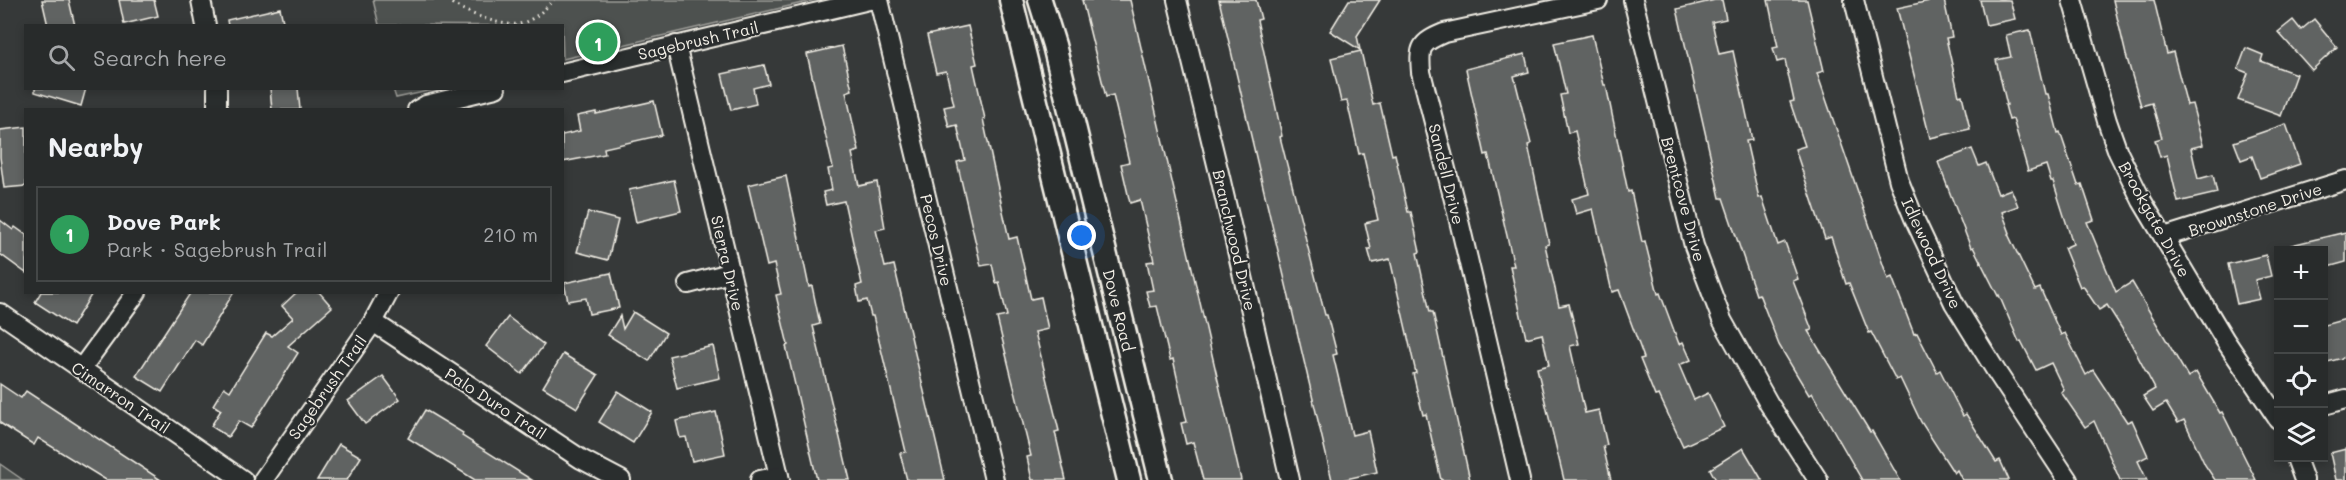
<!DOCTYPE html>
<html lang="en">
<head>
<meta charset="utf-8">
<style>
	:root { --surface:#282b2b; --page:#343737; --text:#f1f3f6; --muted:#a5a7a9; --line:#444747; --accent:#ff9aa2 }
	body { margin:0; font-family:Mali,sans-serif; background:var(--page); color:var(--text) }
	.controls { position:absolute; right:18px; bottom:18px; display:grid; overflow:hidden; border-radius:0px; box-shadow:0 3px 9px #0003 }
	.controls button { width:54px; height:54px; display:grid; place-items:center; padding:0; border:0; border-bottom:2px solid var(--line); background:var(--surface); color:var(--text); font:30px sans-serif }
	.you { position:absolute; left:1082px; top:236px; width:21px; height:21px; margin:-15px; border:4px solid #fff; border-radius:50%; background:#1a73e8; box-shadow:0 0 0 9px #1a73e833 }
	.badge { display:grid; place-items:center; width:39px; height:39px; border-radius:50%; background:var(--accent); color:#fff; font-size:20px; font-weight:700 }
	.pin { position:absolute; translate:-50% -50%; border:3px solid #fff; box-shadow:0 2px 6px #0006 }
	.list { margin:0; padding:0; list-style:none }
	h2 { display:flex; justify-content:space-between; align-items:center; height:78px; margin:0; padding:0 24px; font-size:26px }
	h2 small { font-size:20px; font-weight:400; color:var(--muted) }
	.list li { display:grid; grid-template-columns:39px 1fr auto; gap:18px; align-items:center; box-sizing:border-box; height:96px; margin:0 12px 12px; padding:0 12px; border:2px solid var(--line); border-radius:0px }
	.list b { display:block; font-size:22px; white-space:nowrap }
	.list p { margin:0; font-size:20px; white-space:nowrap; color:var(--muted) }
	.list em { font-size:20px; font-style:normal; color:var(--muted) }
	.icon { flex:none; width:33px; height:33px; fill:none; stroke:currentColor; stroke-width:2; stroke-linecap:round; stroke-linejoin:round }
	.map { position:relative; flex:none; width:2346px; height:480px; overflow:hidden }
	.search { position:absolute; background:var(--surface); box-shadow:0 3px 9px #0003; left:24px; top:24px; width:540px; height:66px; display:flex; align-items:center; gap:15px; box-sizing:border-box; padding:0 21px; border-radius:0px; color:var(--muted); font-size:22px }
	.panel { position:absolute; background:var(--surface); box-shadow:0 3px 9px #0003; left:24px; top:108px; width:540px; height:186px; border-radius:0px }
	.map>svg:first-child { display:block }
	.green { fill:#4e514f; stroke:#a1a19c; stroke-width:1.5 }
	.building { fill:#616362; stroke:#f4f1e8; stroke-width:1.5 }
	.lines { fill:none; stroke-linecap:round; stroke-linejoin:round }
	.minor-casing { stroke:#f4f1e8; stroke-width:22 }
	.major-casing { stroke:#f4f1e8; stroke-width:27 }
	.path { stroke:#f4f1e8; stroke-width:3; stroke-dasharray:1.5 4.5; stroke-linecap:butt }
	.minor { stroke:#2a2d2e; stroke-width:18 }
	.major { stroke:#2a2d2e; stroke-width:22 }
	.labels { text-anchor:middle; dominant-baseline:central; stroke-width:4.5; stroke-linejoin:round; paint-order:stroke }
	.street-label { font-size:16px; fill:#f4f1e8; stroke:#2a2d2e }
</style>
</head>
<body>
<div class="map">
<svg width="2346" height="480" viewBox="0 0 2346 480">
	<rect width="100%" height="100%" fill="#363939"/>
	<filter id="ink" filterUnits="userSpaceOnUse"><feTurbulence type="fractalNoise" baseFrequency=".0167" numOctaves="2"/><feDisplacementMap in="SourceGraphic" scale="12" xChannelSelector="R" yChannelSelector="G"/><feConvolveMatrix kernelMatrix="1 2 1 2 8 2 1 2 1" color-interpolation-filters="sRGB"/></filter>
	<g filter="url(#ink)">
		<!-- green -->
		<g class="green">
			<path d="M373,0H815L563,59L562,26L379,25Z"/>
			<path d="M393,89V88L437,89L396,98Z"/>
			<path d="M0,464L23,480H0Z"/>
		</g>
		<!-- building -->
		<g class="building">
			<path d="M42,0H69L75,26H48Z"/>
			<path d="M119,0H154L158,16L124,24Z"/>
			<path d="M1082,0H1130L1241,480H1203L1193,442L1186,444L1181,423L1187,422L1173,359L1170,360L1157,306L1150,307L1146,291L1153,290L1147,262L1154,261L1140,200L1130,203L1121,164L1129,162L1113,95L1106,97Z"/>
			<path d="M1219,0H1256L1261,19L1257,20L1282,136L1280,137L1325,315H1327L1337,354L1333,355L1352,435L1368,431L1377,472L1342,480H1332Z"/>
			<path d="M1349,0H1380L1357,36L1360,50L1330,31Z"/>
			<path d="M1715,0H1722L1726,19L1712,22L1719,54L1733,51L1752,140L1746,141L1759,198L1762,197L1778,245L1785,242L1798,279L1793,281L1812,330L1808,331L1870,432L1872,431L1900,480H1862L1812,393L1809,395L1779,345L1759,294L1756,295L1723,198H1720L1677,9Z"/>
			<path d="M1768,0H1807L1824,71L1817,73L1888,279L1892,277L1914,334L1917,333L1937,372L1940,370L1963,416L1966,414L1996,462L2000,460L2009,480H1962L1957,470L1954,473L1921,422L1900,378L1896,380L1871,332L1869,333L1849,283L1846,284L1831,237L1825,239L1795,149L1805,146L1790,102L1794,101L1785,60L1777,62L1773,48L1778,47Z"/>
			<path d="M1934,0H1944L1952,37L1946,38L1959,96L1962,95L1970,129L1930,138L1897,8Z"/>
			<path d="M1980,0H2010L2015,19L1986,25Z"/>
			<path d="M2113,0H2154L2167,54L2173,52L2187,105L2192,104L2203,145L2191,148L2198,179L2213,175L2217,193L2178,202L2167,155L2160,157L2155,140L2162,138L2152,103L2141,106L2126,55Z"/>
			<path d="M280,8L284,26H228L227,20Z"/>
			<path d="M2314,19L2337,47L2312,70L2278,32L2293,20L2301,30Z"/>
			<path d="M968,26L977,64L973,65L985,119H983L1009,239L1017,237L1031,299L1041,297L1048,329L1035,332L1059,431L1055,432L1066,480H1032L1027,457L1031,456L997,318L1007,316L999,282L996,283L992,264L981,266L957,162L965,160L957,125L949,127L944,107L954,105L946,71L936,73L927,35Z"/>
			<path d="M2030,30L2045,94H2048L2058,133L2060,132L2078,185L2082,184L2094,220L2087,222L2116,292L2132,282L2188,377L2196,372L2220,413L2222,412L2256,480H2215L2205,465L2184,420L2178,423L2166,403L2153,411L2143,396L2155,389L2128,338L2107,305L2099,310L2083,286L2080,287L2064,248L2073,244L2053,181H2051L2046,165L2028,171L2013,119L2009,120L2005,105H2007L1996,60L2011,57L2006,35Z"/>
			<path d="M1592,35L1604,85H1606L1628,192L1631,191L1642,242L1645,241L1658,294L1660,293L1679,344L1683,342L1691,360L1679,365L1694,400L1708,393L1724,427L1683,446L1659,395L1655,396L1640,359L1644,358L1619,290L1612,292L1593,209L1576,214L1572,199L1589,194L1575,131L1568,133L1560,95L1566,94L1554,43Z"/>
			<path d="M842,46L852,90L846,92L859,151L852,153L859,186L877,182L885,228L876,230L885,267L894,265L945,480H907L900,453L906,452L873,316H871L867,300L859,302L856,286L862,284L844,201L826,205L823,192L832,190L828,169L833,168L807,54Z"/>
			<path d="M2246,48L2263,55L2261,61L2296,74L2281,116L2238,100L2248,73L2238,69Z"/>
			<path d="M1361,51L1373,105L1380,103L1392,155L1395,154L1408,212H1411L1420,252L1417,253L1430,312H1433L1470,480H1441L1426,414L1423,415L1413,374L1416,373L1390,259L1372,263L1368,249H1371L1365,223L1378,220L1363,153L1359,154L1347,101L1341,102L1331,58Z"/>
			<path d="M1525,54L1529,72L1514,76L1531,144L1528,145L1549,244L1545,245L1559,306L1569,304L1579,344L1570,346L1585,413L1599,410L1607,445L1603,446L1611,480H1564L1537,368L1549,365L1542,334L1526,338L1510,266H1514L1488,154L1485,155L1466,69Z"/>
			<path d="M764,65L769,84L753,88L756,104L731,110L722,74Z"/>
			<path d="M35,88H86L81,106L35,92Z"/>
			<path d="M270,88H298L300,110H272Z"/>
			<path d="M654,101L662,135L604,148L605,154L562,162V135L580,131L577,116L596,112V114Z"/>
			<path d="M2286,124L2300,164L2260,178L2252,156L2241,160L2234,142Z"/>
			<path d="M26,127V186L4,188L0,157V130Z"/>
			<path d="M1972,149L1979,166L1986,163L1998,194L2011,189L2018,206L2002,212L2010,233L2008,234L2035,290L2040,288L2061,335L2065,333L2086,375L2093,370L2127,422L2132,420L2148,456L2138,461L2147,480H2120L2094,421L2085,427L2061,392L2064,390L2051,363L2036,370L2021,341L2019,342L1999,295L1998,296L1973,247L1971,248L1938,162Z"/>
			<path d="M786,176L809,287L812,286L820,324L813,326L850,480H817L786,346L788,345L776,295L781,294L774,264L767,266L748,185Z"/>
			<path d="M674,180L681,211L636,222L629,190Z"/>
			<path d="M588,212L618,220L608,260L577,252Z"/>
			<path d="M0,220L13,230L15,227L26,235V273L0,254Z"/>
			<path d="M2346,232V262L2324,268V250H2292L2291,245Z"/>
			<path d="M2266,255L2271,276L2255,280L2260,299L2237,304L2228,264Z"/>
			<path d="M611,273L619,308L589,314L586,298L568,301L564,283Z"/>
			<path d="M41,292H93L72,326L35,302Z"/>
			<path d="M191,292H234L202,345L195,340L162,392L136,376Z"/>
			<path d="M297,292H319L332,307L288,346L298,353L251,428L239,421L228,437L211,426L221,410L213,405L224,387L230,391L266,333L272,336L293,318L282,306Z"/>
			<path d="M633,312L666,333L649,361L608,335L620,316L623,329Z"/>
			<path d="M508,317L544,345L522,374L486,346Z"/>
			<path d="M2346,319V357L2324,363V325Z"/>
			<path d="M713,346L720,378L677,388L669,356Z"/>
			<path d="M563,354L598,375L577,408L543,387Z"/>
			<path d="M383,376L400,399L365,424L348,401Z"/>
			<path d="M0,384L21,398L26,391L161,480H106L38,438L34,445L0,423Z"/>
			<path d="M618,391L652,412L633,443L599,422Z"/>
			<path d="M425,410L463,433L462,436L532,480H475L408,438Z"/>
			<path d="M716,412L725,454L692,461L686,437L680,438L676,421Z"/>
			<path d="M339,444L361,457L347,480H317Z"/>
			<path d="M1743,448L1762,480H1716L1710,469Z"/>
			<path d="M2346,449V480H2336L2330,453Z"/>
		</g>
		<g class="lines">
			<!-- minor casing -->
			<g class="minor-casing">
				<g id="minor">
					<path d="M201,0L206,26"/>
					<path d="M879,0L994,480"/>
					<path d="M1177,0L1220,177L1290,480"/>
					<path d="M1633,0L1694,246L1722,320L1769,404L1818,480"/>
					<path d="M1854,0L1899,181L1914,218L1954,303L1996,371L2068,480"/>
					<path d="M2072,0L2107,121L2118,152L2142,201L2225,340L2278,419"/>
					<path d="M676,45L780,480"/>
					<path d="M562,73L869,0"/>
					<path d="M217,88V110"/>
					<path d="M417,110L426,105L496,88"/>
					<path d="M2164,237L2346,180"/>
					<path d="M688,284L730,273"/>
					<path d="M0,313L243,480"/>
					<path d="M373,322L581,459L621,480"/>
					<path d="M81,369L137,292"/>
					<path d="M2324,405L2346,399"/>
					<path d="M2296,458L2304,480"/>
					<path d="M263,480L373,322L389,292"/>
					<path d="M760,480L779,476"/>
					<path d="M1520,480L1456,208L1421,72C1419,47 1420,43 1444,33L1598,0"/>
				</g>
			</g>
			<!-- major casing -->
			<g class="major-casing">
				<g id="major">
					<path d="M1011,0L1129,480"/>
					<path d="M1040,0L1054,45L1161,480"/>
				</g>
			</g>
			<!-- path -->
			<path class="path" d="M447,0C461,11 500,27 519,24C533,21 544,10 554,0"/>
			<!-- minor -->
			<use href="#minor" class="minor"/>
			<!-- major -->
			<use href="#major" class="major"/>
		</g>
	</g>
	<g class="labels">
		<!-- street labels -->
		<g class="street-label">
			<text transform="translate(698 40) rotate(-13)">Sagebrush Trail</text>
			<text transform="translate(1447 174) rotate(76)">Sandell Drive</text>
			<text transform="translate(1684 199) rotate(75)">Brentcove Drive</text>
			<text transform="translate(2255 209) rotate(-18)">Brownstone Drive</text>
			<text transform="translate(2155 219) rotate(61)">Brookgate Drive</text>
			<text transform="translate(937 240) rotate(77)">Pecos Drive</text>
			<text transform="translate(1235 240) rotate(77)">Branchwood Drive</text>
			<text transform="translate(1932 253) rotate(65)">Idlewood Drive</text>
			<text transform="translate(728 263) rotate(77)">Sierra Drive</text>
			<text transform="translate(1119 310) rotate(76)">Dove Road</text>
			<text transform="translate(327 387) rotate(-55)">Sagebrush Trail</text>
			<text transform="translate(121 397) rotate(34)">Cimarron Trail</text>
			<text transform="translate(496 403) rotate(33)">Palo Duro Trail</text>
		</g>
	</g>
</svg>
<div class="controls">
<button>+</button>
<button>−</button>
<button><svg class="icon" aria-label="locate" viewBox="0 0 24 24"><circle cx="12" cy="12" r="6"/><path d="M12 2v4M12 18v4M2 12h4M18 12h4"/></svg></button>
<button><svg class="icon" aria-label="layers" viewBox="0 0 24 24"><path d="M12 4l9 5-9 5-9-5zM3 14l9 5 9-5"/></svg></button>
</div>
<div class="you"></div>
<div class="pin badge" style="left:598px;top:42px;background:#2e9e5b">1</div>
<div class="search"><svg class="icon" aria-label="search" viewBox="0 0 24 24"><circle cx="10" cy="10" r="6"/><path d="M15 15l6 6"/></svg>Search here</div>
<section class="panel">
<h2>Nearby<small></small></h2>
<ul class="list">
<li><span class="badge" style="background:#2e9e5b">1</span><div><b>Dove Park</b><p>Park · Sagebrush Trail</p></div><em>210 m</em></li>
</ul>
</section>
</div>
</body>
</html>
